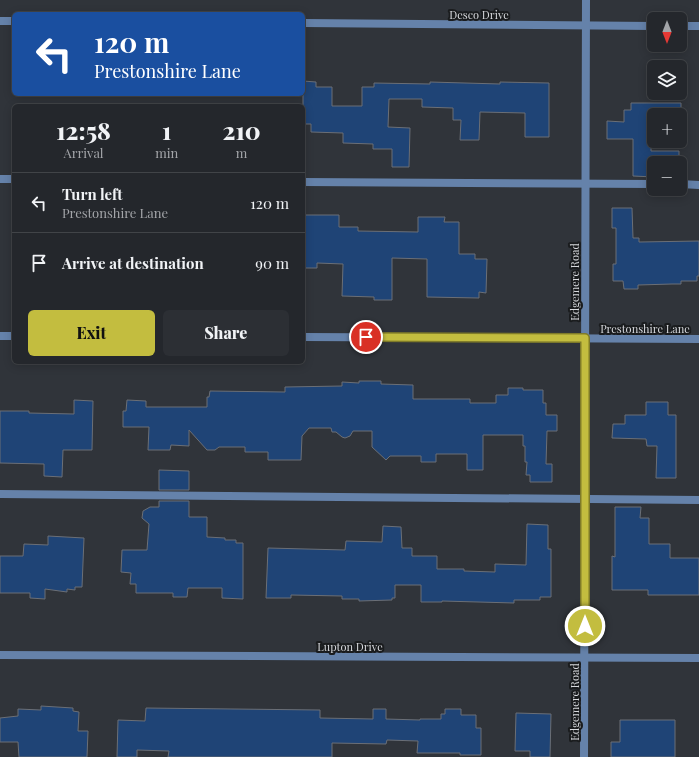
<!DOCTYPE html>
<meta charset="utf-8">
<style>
body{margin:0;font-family:"Playfair Display",serif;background:#2c2f34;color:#f1f3f6;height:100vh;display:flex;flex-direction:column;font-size:15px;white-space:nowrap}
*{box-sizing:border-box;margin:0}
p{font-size:13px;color:#a3a5a9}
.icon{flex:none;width:22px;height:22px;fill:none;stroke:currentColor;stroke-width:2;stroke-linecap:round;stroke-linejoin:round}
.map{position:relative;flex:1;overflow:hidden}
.sheet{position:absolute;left:12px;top:104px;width:293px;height:260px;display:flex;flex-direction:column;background:#24272c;border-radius:6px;box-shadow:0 2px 10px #0003,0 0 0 1px #414448}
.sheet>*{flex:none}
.guide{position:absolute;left:12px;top:12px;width:293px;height:84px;border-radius:6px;box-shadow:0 2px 10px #0003,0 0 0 1px #414448;background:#1a4fa0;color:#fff;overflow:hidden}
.needle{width:26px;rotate:180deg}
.fabs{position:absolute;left:647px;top:12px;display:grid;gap:8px}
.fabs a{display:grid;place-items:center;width:40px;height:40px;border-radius:6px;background:#24272c;box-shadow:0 2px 10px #0003,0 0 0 1px #414448;font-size:20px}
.pin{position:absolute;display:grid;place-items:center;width:34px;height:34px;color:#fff;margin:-17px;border:2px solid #fff;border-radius:50%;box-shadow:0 1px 4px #0007}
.me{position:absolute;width:44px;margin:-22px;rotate:0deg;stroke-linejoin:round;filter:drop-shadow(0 0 3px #0008)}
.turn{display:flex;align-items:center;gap:14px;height:84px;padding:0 16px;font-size:18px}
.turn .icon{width:52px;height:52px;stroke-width:2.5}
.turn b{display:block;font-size:28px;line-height:34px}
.eta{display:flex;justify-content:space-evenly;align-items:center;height:68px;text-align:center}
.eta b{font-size:24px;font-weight:800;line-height:28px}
.action{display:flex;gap:8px;margin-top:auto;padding:8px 16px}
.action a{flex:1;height:46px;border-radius:6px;background:#c3bd3f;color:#111;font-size:16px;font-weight:800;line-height:46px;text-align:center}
.action a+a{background:#2c2f34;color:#f1f3f6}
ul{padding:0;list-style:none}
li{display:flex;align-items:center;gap:12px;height:60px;padding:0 16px;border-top:1px solid #414448}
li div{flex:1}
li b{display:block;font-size:15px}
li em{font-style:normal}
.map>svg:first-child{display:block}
</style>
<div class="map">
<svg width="699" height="757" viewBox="0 0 699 757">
<rect width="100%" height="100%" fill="#30343a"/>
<path fill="#1f4476" stroke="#6b6f76" d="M 303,81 L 316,82 L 316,87 L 332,87 L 332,106 L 362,106 L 362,87 L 374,87 L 374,83 L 430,84 L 430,82 L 500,84 L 500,82 L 549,83 L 549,137 L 525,137 L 525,113 L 480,112 L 479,140 L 460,140 L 461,120 L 453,120 L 453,108 L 422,107 L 422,99 L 389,99 L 388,127 L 410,128 L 409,167 L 392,167 L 392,149 L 373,149 L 373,144 L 343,143 L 343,133 L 311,132 L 311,124 L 303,124 Z
M 631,103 L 681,103 L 681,115 L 654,115 L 654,121 L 652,121 L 651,151 L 679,151 L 679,163 L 654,163 L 654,177 L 633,176 L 633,139 L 607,139 L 607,121 L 624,122 L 624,110 L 631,110 Z
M 612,208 L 632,208 L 633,238 L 639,238 L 639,242 L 699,241 L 699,276 L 697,276 L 697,281 L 681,281 L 681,284 L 672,284 L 638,285 L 638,289 L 624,289 L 623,281 L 613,281 L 613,264 L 616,264 L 616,228 L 612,228 Z
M 303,215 L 339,215 L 339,227 L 358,227 L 358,231 L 418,232 L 418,217 L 445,217 L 444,222 L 459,222 L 459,254 L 475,254 L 475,259 L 487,259 L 486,293 L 479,292 L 479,298 L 427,297 L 427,259 L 392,258 L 392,300 L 374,300 L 374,297 L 342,296 L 343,264 L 317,263 L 317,268 L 303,268 Z
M 359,381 L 381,381 L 381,384 L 413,385 L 413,399 L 470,399 L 470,403 L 496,403 L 496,395 L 508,395 L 508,388 L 523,388 L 523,390 L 543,390 L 543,403 L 546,403 L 546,415 L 557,415 L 557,431 L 547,431 L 546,464 L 552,464 L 552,482 L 530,482 L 530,475 L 526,475 L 527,462 L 525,462 L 525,446 L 523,446 L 523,435 L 483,435 L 483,470 L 467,470 L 467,454 L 436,454 L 436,462 L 421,462 L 421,456 L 390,456 L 386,460 L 372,447 L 372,431 L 353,431 L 350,436 L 345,438 L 342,437 L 336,432 L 332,432 L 331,428 L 309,428 L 302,436 L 301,460 L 268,460 L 268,452 L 245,452 L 245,447 L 219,447 L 215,450 L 207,450 L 189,430 L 189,446 L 171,445 L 170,450 L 148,450 L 149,427 L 123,427 L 123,411 L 126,411 L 127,400 L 146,401 L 146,407 L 207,407 L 207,397 L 209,397 L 210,391 L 285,392 L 285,387 L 342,386 L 342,382 L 359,383 Z
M 74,400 L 93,401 L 92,450 L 63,450 L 62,477 L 44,476 L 44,464 L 0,463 L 0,411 L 29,411 L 29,413 L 74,414 Z
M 646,402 L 668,402 L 668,415 L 676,415 L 676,478 L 656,478 L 657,446 L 647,446 L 646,439 L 612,438 L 613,424 L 625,424 L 625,415 L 646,415 Z
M 159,470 L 189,471 L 189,490 L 159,490 Z
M 159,501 L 189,501 L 189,517 L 207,517 L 207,537 L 225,538 L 225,540 L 236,540 L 236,543 L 243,543 L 243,599 L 222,598 L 222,588 L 188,588 L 187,597 L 173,597 L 173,593 L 136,593 L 136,584 L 130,584 L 131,573 L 121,572 L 122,550 L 147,550 L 149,524 L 142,518 L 143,511 L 150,507 L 159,507 Z
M 615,507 L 641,507 L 640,518 L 649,518 L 649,544 L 670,544 L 670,558 L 699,558 L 699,595 L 648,595 L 648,590 L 612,590 L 612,556 L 615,557 Z
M 527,524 L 548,525 L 548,549 L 551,549 L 551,597 L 540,597 L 540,600 L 514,600 L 514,603 L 442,601 L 442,602 L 421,602 L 421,585 L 395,585 L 395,598 L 392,598 L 392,600 L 359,601 L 359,599 L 342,599 L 342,596 L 291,595 L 291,598 L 266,598 L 268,548 L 345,550 L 346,541 L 382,542 L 383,526 L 401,527 L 402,548 L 412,548 L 412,556 L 437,556 L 437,569 L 464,569 L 464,571 L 495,572 L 495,564 L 526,565 Z
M 48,536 L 84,538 L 82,587 L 75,587 L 75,590 L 67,589 L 67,592 L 45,589 L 45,599 L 30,598 L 30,593 L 0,593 L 0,556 L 23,556 L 24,544 L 48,545 Z
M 41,706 L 73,708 L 73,711 L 79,712 L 78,731 L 88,731 L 87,757 L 19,757 L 18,742 L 0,742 L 0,718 L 18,716 L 18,709 L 41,710 Z
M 146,708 L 320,710 L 320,718 L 373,719 L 373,709 L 386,709 L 386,719 L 420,720 L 420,719 L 441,719 L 441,714 L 445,714 L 445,709 L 461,709 L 461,715 L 476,715 L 476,728 L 481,728 L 481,755 L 460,755 L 460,753 L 417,753 L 418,741 L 387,740 L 386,744 L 332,743 L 332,757 L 168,757 L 169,751 L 137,750 L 137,757 L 117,757 L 118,720 L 145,721 Z
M 516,713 L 551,714 L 550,757 L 530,757 L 530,751 L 515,751 Z
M 620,720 L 675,720 L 675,757 L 611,757 L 611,742 L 620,742 Z"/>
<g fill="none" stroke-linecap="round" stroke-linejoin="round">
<path stroke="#6582aa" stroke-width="8" d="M 0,179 L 14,179
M 303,182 L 654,184
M 680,184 L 699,185
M 0,494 L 699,500"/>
<path stroke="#6582aa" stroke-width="8" d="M 0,21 L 14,21
M 303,23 L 654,26
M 680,26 L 699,26
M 0,336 L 14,336
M 303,337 L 699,339
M 0,655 L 699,658"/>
<path stroke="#6582aa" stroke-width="8" d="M 584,757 L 586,0"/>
</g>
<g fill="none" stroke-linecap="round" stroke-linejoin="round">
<defs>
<path id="route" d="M 366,337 L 585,338 L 585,626"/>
</defs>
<use href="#route" stroke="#7f7b29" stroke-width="10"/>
<use href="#route" stroke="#c3bd3f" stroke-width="7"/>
</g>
<g text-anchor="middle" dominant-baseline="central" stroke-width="4" stroke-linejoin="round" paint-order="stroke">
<g font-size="11" fill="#d7d9dd" stroke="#1a1c1e">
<text x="479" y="14">Desco Drive</text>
<text transform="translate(574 282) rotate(-90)">Edgemere Road</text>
<text x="645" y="328">Prestonshire Lane</text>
<text x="350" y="646">Lupton Drive</text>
<text transform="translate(574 702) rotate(-90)">Edgemere Road</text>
</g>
</g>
</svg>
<div class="fabs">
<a><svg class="needle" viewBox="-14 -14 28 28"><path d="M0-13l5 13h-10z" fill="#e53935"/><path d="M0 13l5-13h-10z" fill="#a3a5a9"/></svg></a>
<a><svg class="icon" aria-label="layers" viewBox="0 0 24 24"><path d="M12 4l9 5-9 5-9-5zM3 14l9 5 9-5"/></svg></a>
<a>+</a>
<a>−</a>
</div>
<div class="pin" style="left:366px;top:337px;background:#d93025"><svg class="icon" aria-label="arrive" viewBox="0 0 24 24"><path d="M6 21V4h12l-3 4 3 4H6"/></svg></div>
<svg class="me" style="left:585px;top:626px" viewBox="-20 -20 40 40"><circle r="17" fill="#c3bd3f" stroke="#fff" stroke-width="3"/><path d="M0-11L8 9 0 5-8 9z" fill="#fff"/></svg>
<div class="guide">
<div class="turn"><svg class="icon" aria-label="left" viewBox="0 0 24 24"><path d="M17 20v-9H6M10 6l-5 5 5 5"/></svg><div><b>120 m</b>Prestonshire Lane</div></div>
</div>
<section class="sheet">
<div class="eta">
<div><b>12:58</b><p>Arrival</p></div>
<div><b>1</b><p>min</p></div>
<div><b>210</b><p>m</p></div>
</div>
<ul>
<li><svg class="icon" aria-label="left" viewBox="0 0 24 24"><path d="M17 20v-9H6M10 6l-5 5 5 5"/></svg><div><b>Turn left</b><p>Prestonshire Lane</p></div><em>120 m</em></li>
<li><svg class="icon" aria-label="arrive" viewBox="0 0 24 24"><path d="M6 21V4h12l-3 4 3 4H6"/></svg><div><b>Arrive at destination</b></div><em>90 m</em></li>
</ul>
<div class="action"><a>Exit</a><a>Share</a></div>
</section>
</div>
